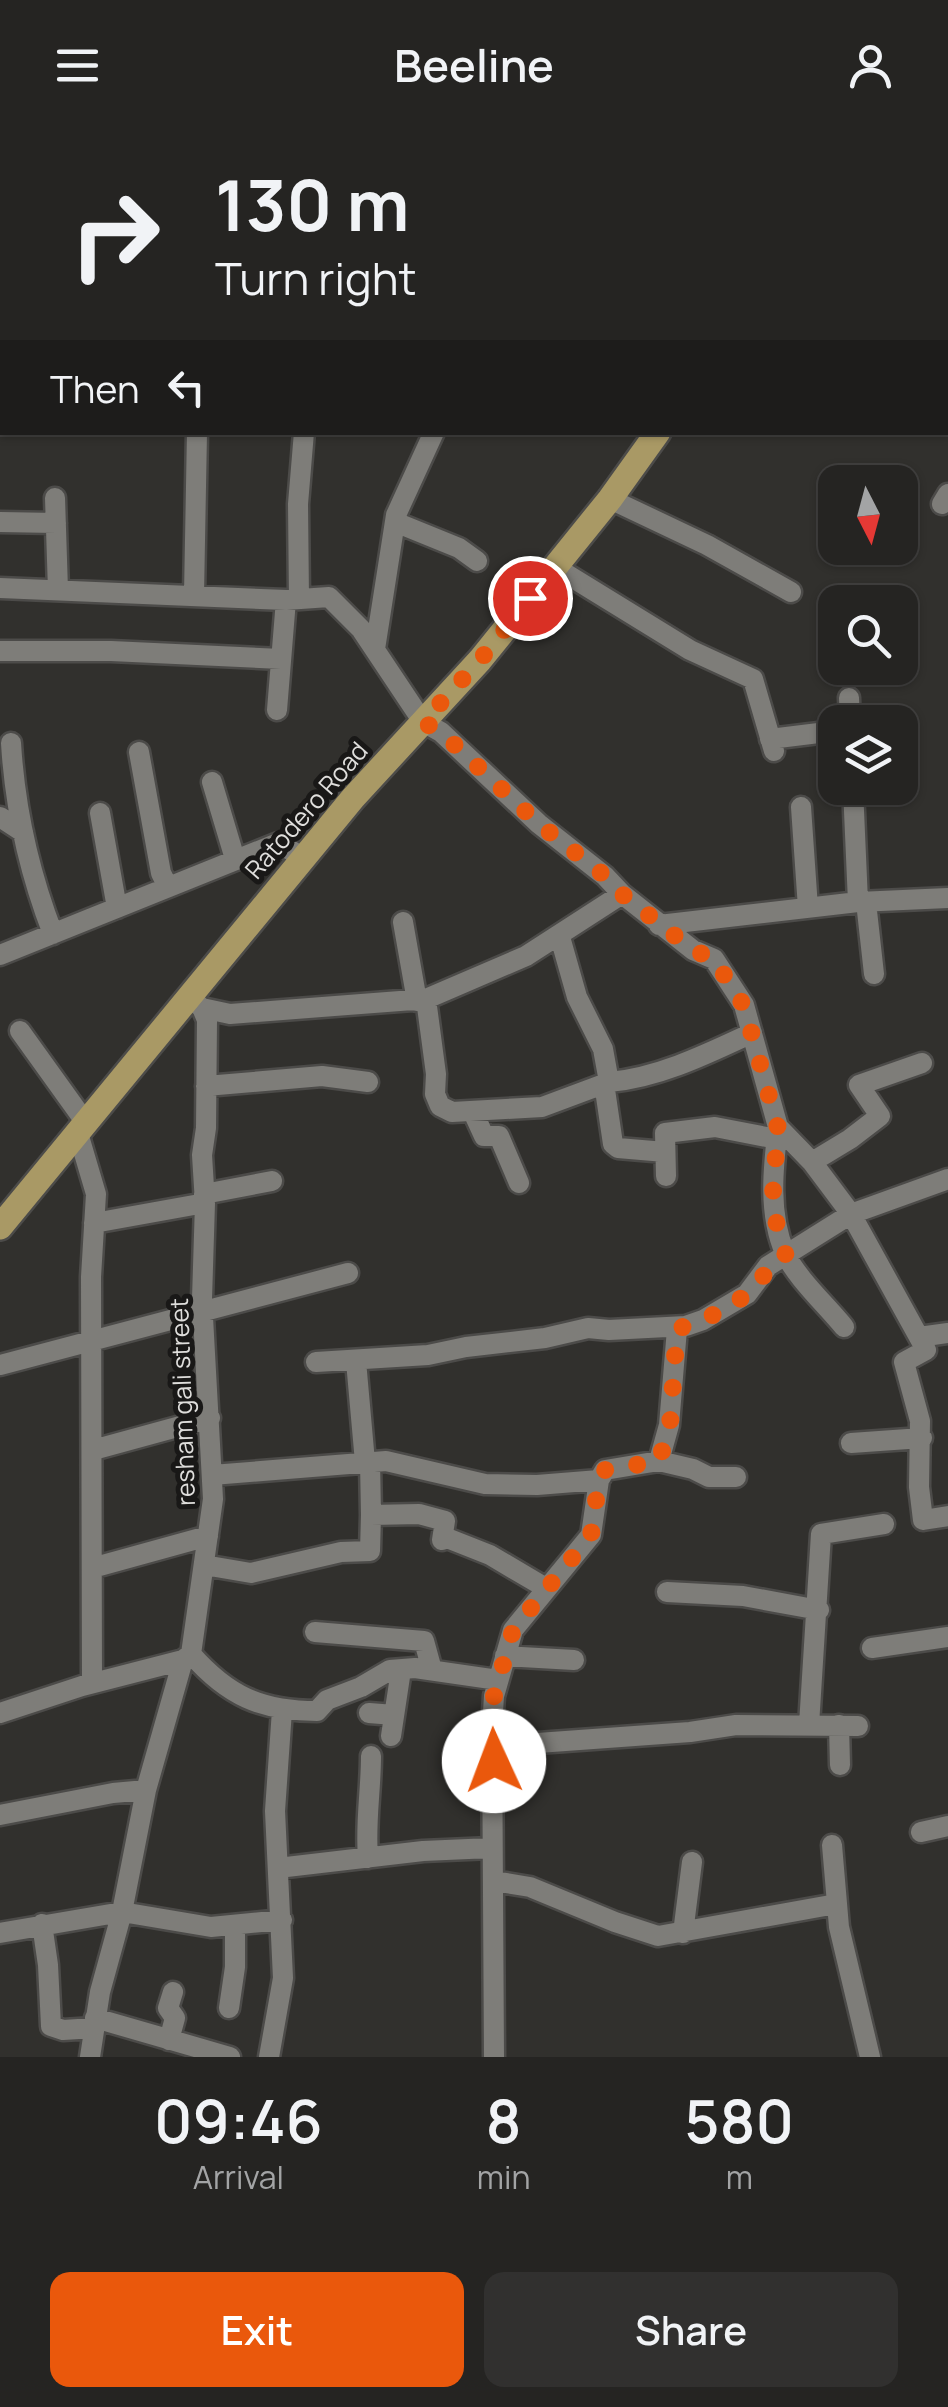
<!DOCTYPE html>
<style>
body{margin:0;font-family:Manrope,sans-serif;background:#31302f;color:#f1f3f6;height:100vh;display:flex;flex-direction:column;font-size:38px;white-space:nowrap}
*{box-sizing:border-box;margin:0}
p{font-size:32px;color:#a3a4a5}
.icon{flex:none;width:55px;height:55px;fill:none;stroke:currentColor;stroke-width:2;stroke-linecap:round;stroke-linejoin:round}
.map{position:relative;height:1927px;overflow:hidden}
.side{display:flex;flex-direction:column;background:#252422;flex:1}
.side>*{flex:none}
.banner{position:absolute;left:0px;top:0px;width:950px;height:305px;box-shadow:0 2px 8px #0004,0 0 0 2px #424140;background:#252422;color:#f1f3f6;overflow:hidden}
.needle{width:65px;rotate:174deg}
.buttons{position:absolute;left:818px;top:335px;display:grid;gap:20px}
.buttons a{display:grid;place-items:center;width:100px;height:100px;border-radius:20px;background:#252422;box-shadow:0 2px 8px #0004,0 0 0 2px #424140;font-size:50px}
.pin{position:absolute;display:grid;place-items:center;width:85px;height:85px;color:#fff;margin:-42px;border:5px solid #fff;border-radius:50%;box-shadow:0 2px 10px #0007}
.me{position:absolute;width:110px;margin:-55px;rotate:358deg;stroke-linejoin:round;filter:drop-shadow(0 0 8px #0008)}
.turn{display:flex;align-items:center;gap:35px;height:210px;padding:0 50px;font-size:45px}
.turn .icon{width:130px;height:130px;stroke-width:2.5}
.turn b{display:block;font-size:70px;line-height:85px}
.then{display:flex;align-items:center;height:95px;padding:0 50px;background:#0003;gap:20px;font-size:38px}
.eta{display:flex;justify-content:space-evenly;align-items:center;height:170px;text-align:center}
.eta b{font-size:60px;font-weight:600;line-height:70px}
.cta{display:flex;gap:20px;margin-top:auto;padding:20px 50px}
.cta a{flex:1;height:115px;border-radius:20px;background:#ea580c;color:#fff;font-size:40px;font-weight:600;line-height:115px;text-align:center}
.cta a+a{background:#31302f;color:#f1f3f6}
header{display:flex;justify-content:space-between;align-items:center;height:130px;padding:0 50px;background:#252422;font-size:45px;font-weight:600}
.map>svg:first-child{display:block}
</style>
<header><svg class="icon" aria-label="menu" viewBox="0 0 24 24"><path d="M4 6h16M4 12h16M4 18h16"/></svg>Beeline<svg class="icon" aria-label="person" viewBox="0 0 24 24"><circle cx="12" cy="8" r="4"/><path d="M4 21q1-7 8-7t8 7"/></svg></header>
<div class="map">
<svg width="948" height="1927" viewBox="0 0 948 1927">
<rect width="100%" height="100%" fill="#31302d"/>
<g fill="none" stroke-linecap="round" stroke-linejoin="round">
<defs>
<path id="minor" d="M 141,0 L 157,2
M 94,2 L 94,0
M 305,2 L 306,0
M 563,2 L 564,0
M 759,2 L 760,0
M 948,73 L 948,72
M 0,232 L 2,232
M 948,292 L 948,293
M 55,368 L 58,460
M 610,369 L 707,415 L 791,462
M 942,374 L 948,364
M 0,392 L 56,393
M 395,392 L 459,418 L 477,431
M 555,437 L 690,520 L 753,549 L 774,621
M 0,458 L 286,470 L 329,467 L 361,499 L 423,592 L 441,602 L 539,694 L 605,746 L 622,764 L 693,820 L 714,829 L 744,875 L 778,997 L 812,1032 L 851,1084 L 926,1220 L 904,1232 L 920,1291 L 919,1357 L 923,1390 L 948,1386
M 194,465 L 197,302
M 299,469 L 298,374 L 304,302
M 375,519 L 396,385 L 434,302
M 0,521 L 111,521 L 281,529
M 849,568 L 850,592
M 277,580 L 286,470
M 770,609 L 835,601
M 11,613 C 15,679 29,742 53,804
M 139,622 L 161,743 L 168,757
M 212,652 L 235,729
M 853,658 L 858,772
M 801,677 L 808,778
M 100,683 L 117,778
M 0,687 L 23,702
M 866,772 L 874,844
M 403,792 L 417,871
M 659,795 L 858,772 L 948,768
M 560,807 L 577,867 L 603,919 L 609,952 C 658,948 707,924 752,903
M 0,825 L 278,713 L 304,728
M 426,869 L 436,944 L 435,964 L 440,976 L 452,982 L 542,977 L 609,952
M 195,872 L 202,878 L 230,884 L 426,869 L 526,826 L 622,764
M 20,901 L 86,993
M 604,953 L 613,1014 L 618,1018 L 665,1022
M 206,956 L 322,946 L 368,952
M 473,982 L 484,1006 L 499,1006 L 519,1053
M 778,997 C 773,1038 768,1084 785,1123 C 795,1146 827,1176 844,1197
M 78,1003 L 96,1064 L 91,1147 L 92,1553
M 812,1032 L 850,1009 L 880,986 L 859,955 L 922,933
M 666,1046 L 665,1003 L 715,997 L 777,1009
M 204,1064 L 272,1051
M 94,1093 L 205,1073
M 919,1207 L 948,1203
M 356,1231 L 365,1332
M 316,1232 L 428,1225 L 466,1217 L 545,1208 L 588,1198 L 609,1200 L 686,1196
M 0,1235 L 348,1143
M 851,1313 L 922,1308
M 93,1320 L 210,1288
M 370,1331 L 371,1385
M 659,1331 L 669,1295 L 677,1199 L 703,1190 L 747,1164 L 768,1136 L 851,1084 L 948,1049
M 212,1345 L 386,1331 L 485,1354 L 537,1355 L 599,1350
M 204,1435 L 251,1443 L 341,1422 L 370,1421 L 371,1385 L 419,1384 L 445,1391 L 442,1410 L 447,1408 L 490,1425 L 546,1458
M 92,1438 L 208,1406
M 667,1462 L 743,1466 L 819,1480
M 315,1502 L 424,1511 L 432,1540
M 872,1518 L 948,1507
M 191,1524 C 228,1566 261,1581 317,1581 L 327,1570 L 361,1557 L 390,1540 L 415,1538 L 498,1550
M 505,1526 L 574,1530
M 0,1583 L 82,1556 L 183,1530 L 191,1524 L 213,1369 L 202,1169 L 205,1073 L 202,1025 L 206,998 L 207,890 L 202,878
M 369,1583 L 394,1585
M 809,1595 L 821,1404 L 884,1394
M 839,1595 L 840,1635
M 391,1606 L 401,1540
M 493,1622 L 524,1614 L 690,1602 L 736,1595 L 858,1596
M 0,1685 L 113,1663 L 146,1660
M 921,1702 L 948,1696
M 832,1715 L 839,1797 L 870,1927
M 368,1728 C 365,1693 371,1661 371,1626
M 278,1738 L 423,1721 L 491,1718
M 494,1751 L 530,1757 L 615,1792 L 658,1806 L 836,1774
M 42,1794 L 48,1835 L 51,1896 L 63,1900 L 94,1898
M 0,1803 L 122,1782 L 211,1797 L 282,1790
M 683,1803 L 692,1732
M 229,1878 L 235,1837 L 235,1797
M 95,1888 L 230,1927
M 169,1910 L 175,1888 L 168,1878 L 173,1862
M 90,1927 L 100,1862 L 122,1782 L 146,1660 L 183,1530
M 269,1927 L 283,1848 L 275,1681 L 282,1580
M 494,1927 L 492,1598 L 494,1566 L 513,1500 L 591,1405 L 599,1350 L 605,1340 L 659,1331 L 693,1339 L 709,1347 L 736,1347"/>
<path id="major" d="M 910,2 L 912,0
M 0,1097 L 353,668 L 480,530 L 610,369 L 658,302"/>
</defs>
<use href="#minor" stroke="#4c4b49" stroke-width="25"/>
<use href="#major" stroke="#4c4b49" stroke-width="30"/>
<use href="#minor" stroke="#7e7d79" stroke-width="20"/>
<use href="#major" stroke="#a99965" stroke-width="25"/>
</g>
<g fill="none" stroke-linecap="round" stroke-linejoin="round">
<path stroke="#ea580c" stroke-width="18" stroke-dasharray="0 32.4" d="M 494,1631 L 494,1566 L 513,1500 L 591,1405 L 599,1350 L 605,1340 L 659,1331 L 670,1295 L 677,1199 C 700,1191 724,1182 744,1166 C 761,1153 765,1138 786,1126 L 777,1097 L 773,1062 L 778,998 L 744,876 L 714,829 L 693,820 L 622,764 L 605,746 L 539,694 L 441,602 L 423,592 L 480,530 L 530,468"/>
</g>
<g text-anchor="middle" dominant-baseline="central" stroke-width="10" stroke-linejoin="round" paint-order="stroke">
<g font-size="25" fill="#dfdedc" stroke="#191817">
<text transform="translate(306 680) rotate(-49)">Ratodero Road</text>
<text transform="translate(182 1272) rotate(-92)">resham gali street</text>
</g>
</g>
</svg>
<div class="buttons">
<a><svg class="needle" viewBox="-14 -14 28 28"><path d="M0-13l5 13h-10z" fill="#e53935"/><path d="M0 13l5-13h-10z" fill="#a3a4a5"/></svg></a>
<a><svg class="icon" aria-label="search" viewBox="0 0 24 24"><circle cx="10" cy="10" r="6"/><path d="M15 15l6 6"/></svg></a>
<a><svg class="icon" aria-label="layers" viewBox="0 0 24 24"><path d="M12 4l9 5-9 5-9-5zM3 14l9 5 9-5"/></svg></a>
</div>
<div class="pin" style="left:530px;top:468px;background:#d93025"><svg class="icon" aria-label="arrive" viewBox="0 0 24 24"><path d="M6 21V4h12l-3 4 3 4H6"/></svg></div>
<svg class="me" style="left:494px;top:1631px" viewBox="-20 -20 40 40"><circle r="19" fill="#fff"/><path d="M0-13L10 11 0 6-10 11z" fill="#ea580c"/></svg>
<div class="banner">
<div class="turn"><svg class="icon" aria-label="right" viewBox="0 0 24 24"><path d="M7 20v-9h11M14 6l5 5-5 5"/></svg><div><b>130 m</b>Turn right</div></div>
<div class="then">Then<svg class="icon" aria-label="left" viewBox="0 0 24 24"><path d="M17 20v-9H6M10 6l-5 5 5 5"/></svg></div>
</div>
</div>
<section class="side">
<div class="eta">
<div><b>09:46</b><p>Arrival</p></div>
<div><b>8</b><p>min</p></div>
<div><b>580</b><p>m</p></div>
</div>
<div class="cta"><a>Exit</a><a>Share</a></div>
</section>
